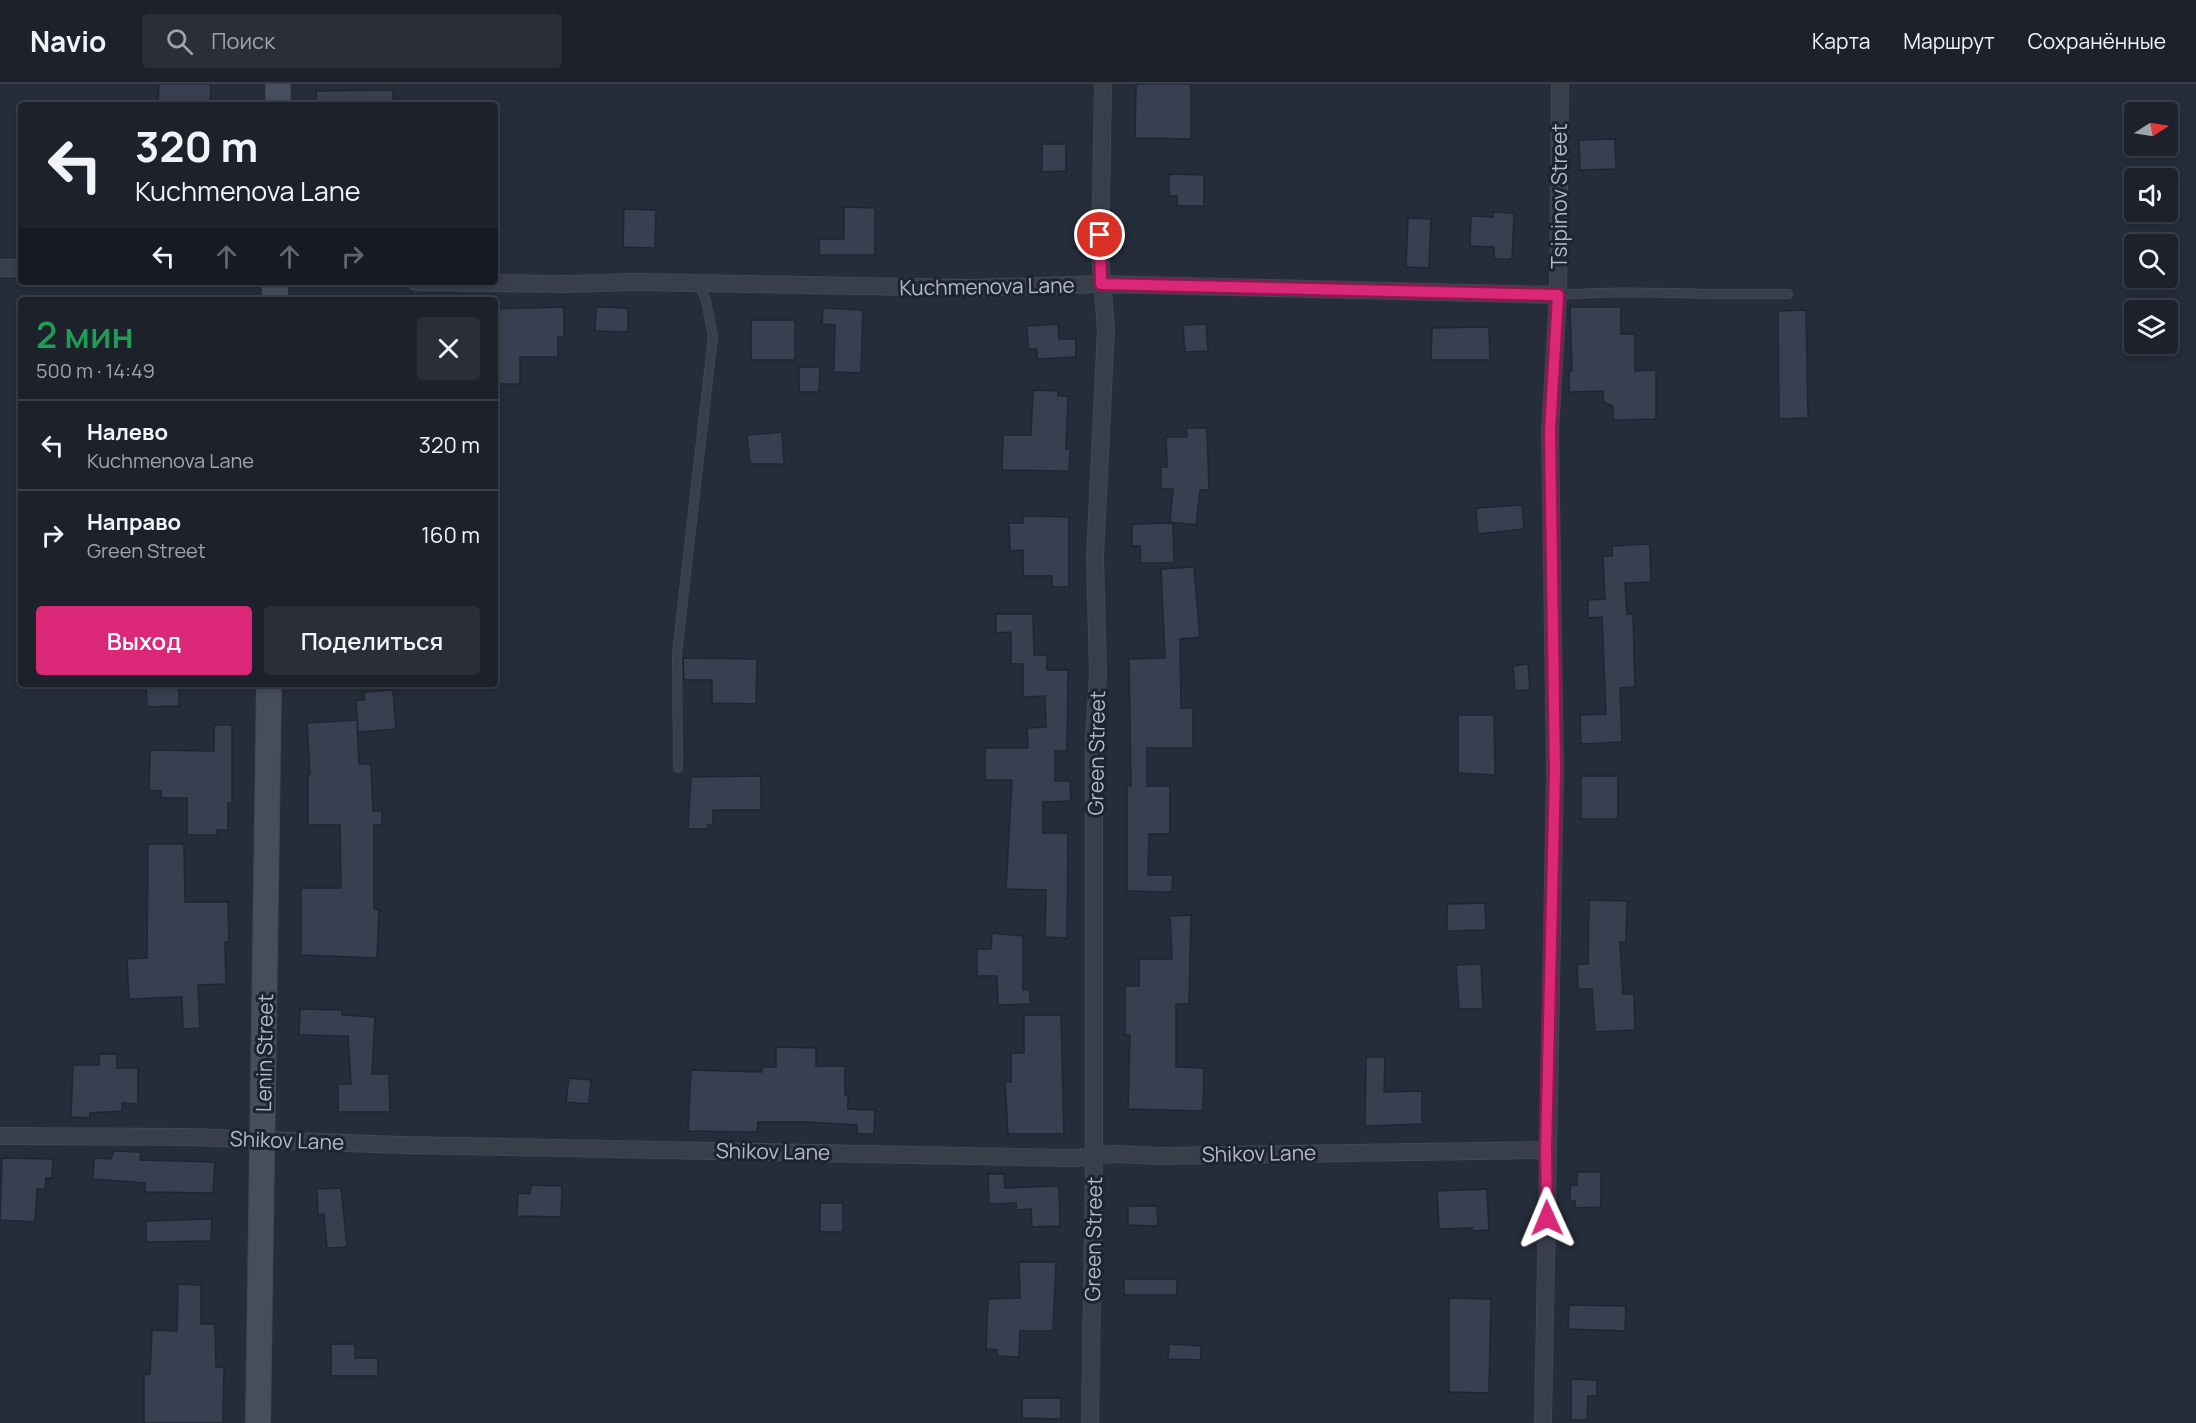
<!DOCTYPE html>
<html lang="ru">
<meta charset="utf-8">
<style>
body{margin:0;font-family:Manrope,sans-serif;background:#292e38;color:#f1f3f6;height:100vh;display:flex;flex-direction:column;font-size:22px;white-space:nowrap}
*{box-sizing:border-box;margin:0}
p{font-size:20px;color:#a0a3a9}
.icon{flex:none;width:33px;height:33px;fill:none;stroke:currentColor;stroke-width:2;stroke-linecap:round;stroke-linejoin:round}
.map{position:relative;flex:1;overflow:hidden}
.sheet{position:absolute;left:18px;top:213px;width:480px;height:390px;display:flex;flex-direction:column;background:#1c212c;border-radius:6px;box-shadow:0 3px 9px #0003,0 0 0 2px #3a3e48}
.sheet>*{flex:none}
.hud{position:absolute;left:18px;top:18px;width:480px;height:183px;border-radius:6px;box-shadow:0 3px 9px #0003,0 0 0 2px #3a3e48;background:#1c212c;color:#f1f3f6;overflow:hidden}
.needle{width:39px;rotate:78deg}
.fabs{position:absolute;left:2124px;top:18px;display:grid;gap:12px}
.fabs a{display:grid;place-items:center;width:54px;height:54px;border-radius:6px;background:#1c212c;box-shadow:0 3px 9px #0003,0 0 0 2px #3a3e48;font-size:30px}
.pin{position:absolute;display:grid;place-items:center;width:51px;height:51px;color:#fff;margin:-26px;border:3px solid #fff;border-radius:50%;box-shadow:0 2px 6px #0007}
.me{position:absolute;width:66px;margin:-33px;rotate:359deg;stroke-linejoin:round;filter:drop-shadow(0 0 4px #0008)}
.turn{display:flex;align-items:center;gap:21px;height:126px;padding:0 18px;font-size:27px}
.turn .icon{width:78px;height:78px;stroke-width:2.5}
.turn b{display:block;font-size:42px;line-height:51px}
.lanes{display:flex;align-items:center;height:57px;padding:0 18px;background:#0003;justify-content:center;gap:30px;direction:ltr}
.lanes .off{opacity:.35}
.round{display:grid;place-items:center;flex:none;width:63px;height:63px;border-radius:6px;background:#292e38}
.summary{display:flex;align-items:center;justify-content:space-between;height:102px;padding:0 18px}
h1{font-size:36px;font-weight:600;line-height:45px;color:#1e9e55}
.primary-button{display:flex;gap:12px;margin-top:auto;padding:12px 18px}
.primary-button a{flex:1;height:69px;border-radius:6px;background:#db2777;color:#fff;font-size:24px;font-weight:600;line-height:69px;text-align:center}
.primary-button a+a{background:#292e38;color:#f1f3f6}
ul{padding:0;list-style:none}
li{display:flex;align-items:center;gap:18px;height:90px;padding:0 18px;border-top:2px solid #3a3e48}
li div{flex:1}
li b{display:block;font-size:22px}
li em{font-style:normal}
header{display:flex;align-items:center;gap:36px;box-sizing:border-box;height:84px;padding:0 30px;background:#1c212c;border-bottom:2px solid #3a3e48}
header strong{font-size:28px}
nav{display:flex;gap:33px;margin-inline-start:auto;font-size:21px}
.search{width:420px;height:54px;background:#292e38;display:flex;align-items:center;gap:15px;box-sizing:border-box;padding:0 21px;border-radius:6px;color:#a0a3a9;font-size:22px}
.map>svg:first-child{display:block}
</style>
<header>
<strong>Navio</strong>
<div class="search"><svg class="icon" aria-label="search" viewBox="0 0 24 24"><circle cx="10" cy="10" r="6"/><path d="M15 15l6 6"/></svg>Поиск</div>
<nav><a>Карта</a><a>Маршрут</a><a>Сохранённые</a></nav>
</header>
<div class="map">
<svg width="2196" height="1339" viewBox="0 0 2196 1339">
<rect width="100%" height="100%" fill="#252c3a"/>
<path fill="#373f50" stroke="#202532" stroke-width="1.5" d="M 159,0 L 211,0 L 210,20 L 158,21 Z
M 1136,0 L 1191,0 L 1191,55 L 1135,54 Z
M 393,6 L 393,21 L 316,21 L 316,7 Z
M 1615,55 L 1616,85 L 1580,86 L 1579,56 Z
M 1042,60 L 1066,60 L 1066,87 L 1042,88 Z
M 1169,90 L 1204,91 L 1204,122 L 1177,122 L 1177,112 L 1169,112 Z
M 844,123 L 875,124 L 875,171 L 819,171 L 819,155 L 844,155 Z
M 624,125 L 656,126 L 655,164 L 623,163 Z
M 1493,128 L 1514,129 L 1512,175 L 1494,175 L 1494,163 L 1470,162 L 1471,132 L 1493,133 Z
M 1408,134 L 1431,135 L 1429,184 L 1406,183 Z
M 564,223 L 564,253 L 558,253 L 558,273 L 520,273 L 520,300 L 498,300 L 498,293 L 495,293 L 495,225 Z
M 596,223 L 628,224 L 628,248 L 595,247 Z
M 1570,223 L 1621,223 L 1621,250 L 1635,250 L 1635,287 L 1656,286 L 1656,335 L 1613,336 L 1613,322 L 1603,318 L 1603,307 L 1569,308 L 1569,287 L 1572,287 Z
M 823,224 L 863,226 L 861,289 L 834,288 L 835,241 L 822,240 Z
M 1806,226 L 1808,334 L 1779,335 L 1778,227 Z
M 751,236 L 795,236 L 795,276 L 751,276 Z
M 1058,240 L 1059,255 L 1076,255 L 1076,273 L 1037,275 L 1037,265 L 1028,265 L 1027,242 Z
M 1206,240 L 1208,267 L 1185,268 L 1183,241 Z
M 1489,243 L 1490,276 L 1431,276 L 1432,244 Z
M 799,283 L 820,283 L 819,308 L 799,308 Z
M 1033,306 L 1058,307 L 1058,312 L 1068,312 L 1066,365 L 1070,365 L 1069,387 L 1002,386 L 1003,351 L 1031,351 Z
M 1186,344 L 1207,344 L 1209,406 L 1200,406 L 1196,441 L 1170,438 L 1173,405 L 1161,405 L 1161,383 L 1167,383 L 1166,353 L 1187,353 Z
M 782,348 L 784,380 L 750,380 L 747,351 Z
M 1522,421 L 1524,445 L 1478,450 L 1476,424 Z
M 1023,432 L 1069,433 L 1069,503 L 1052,503 L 1052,492 L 1023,492 L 1023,466 L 1010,467 L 1009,439 L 1023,439 Z
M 1173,439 L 1174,479 L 1141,479 L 1140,462 L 1132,462 L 1132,440 Z
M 1650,460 L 1651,498 L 1625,499 L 1627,530 L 1633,530 L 1635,603 L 1620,604 L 1622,658 L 1581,660 L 1580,631 L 1606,630 L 1602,533 L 1588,534 L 1588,516 L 1605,515 L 1603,472 L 1612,472 L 1612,462 Z
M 1194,483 L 1200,553 L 1180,555 L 1181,624 L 1193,624 L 1193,664 L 1147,664 L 1147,702 L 1170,702 L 1170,750 L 1149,750 L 1148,791 L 1173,791 L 1172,808 L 1127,807 L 1127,702 L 1131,702 L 1129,575 L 1165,574 L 1161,485 Z
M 996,530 L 1033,530 L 1034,571 L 1047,571 L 1047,586 L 1068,586 L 1067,667 L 1055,667 L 1055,697 L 1070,697 L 1071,717 L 1043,718 L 1043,749 L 1068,749 L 1067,854 L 1045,853 L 1046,806 L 1006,805 L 1012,696 L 985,696 L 985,664 L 1028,664 L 1027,644 L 1046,643 L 1045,612 L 1023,613 L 1023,580 L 1011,580 L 1011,548 L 996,549 Z
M 683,574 L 757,575 L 756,620 L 712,619 L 712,596 L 684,596 Z
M 1528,580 L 1530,606 L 1515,607 L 1513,582 Z
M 146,600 L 179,600 L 179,622 L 147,623 Z
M 393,606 L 396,645 L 358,648 L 356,616 L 365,616 L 364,608 Z
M 1458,631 L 1494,631 L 1495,691 L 1458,689 Z
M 357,636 L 359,680 L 371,680 L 373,727 L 382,727 L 382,741 L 374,741 L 374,825 L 379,826 L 377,874 L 301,871 L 301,804 L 341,804 L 340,741 L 308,741 L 308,690 L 310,690 L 307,639 Z
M 214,641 L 232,641 L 232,719 L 228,719 L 228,746 L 217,746 L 217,751 L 187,751 L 187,714 L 161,714 L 161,707 L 149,706 L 150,666 L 214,667 Z
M 761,692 L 761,726 L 713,726 L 713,741 L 708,741 L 708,745 L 688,745 L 691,693 Z
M 1581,692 L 1618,692 L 1618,735 L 1581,735 Z
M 148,760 L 184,760 L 185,818 L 228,818 L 229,858 L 225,858 L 226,900 L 198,901 L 200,944 L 183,945 L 182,913 L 129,915 L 127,875 L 147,874 Z
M 1589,816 L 1627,817 L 1626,858 L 1620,858 L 1623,910 L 1634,910 L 1635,946 L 1595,948 L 1592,905 L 1578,905 L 1577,880 L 1588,880 Z
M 1485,819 L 1486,846 L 1447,847 L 1447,820 Z
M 1191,831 L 1189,920 L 1176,920 L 1176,983 L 1204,984 L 1203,1027 L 1128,1025 L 1130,951 L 1125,951 L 1125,902 L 1139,902 L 1139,875 L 1172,875 L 1170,832 Z
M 992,849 L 1023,852 L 1023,906 L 1030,905 L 1030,920 L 998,921 L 997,892 L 977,892 L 977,865 L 991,865 Z
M 1481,880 L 1483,925 L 1459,925 L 1456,881 Z
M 300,925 L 342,926 L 342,931 L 375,933 L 372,990 L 389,990 L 390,1028 L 338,1028 L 338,1000 L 351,1000 L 348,952 L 299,951 Z
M 1024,931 L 1061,931 L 1064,1050 L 1008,1050 L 1005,998 L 1011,998 L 1011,969 L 1024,969 Z
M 776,963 L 816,964 L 816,982 L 845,982 L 845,1011 L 848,1011 L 848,1025 L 875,1026 L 874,1050 L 857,1050 L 857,1041 L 808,1038 L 758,1038 L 757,1048 L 688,1047 L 691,986 L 762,988 L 762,983 L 776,983 Z
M 99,970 L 117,970 L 117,984 L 138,984 L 138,1020 L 122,1019 L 122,1027 L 90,1029 L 90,1034 L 71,1033 L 73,981 L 99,981 Z
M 1366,973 L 1385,973 L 1384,1008 L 1422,1007 L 1422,1040 L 1365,1042 Z
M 569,994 L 591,996 L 589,1020 L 566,1018 Z
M 114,1067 L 141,1068 L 140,1076 L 215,1078 L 213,1109 L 145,1108 L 145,1099 L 93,1095 L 94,1074 L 111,1075 Z
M 2,1074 L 53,1075 L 52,1094 L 46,1094 L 45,1105 L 37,1105 L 35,1138 L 0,1136 Z
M 1577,1088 L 1601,1088 L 1601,1123 L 1576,1124 L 1575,1117 L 1570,1117 L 1570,1101 L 1577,1101 Z
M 988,1090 L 1004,1090 L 1005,1104 L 1059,1102 L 1060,1142 L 1032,1143 L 1031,1125 L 1016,1126 L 1016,1119 L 989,1120 Z
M 531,1101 L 562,1102 L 561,1133 L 517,1132 L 518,1109 L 530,1110 Z
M 341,1104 L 347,1163 L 327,1164 L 324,1130 L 318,1131 L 317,1105 Z
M 1487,1105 L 1489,1146 L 1472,1147 L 1472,1144 L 1439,1145 L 1437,1107 Z
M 820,1119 L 843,1119 L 843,1148 L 820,1148 Z
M 1128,1122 L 1157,1122 L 1158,1142 L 1128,1141 Z
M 212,1135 L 211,1157 L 146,1158 L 146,1137 Z
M 1019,1178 L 1056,1178 L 1053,1247 L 1020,1247 L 1019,1273 L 997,1272 L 997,1266 L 986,1265 L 988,1215 L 1020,1214 Z
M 1124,1195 L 1177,1195 L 1177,1211 L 1124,1211 Z
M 178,1200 L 201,1201 L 201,1240 L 215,1240 L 216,1283 L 224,1283 L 223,1339 L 144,1339 L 144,1290 L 150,1290 L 152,1246 L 177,1247 Z
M 1449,1214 L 1491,1215 L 1489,1309 L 1449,1308 Z
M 1569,1221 L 1626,1222 L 1625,1247 L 1568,1245 Z
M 331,1260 L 355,1260 L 355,1274 L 378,1274 L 378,1292 L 331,1292 Z
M 1169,1260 L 1201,1262 L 1201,1276 L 1168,1275 Z
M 1571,1295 L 1597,1296 L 1597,1312 L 1588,1312 L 1587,1336 L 1571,1336 Z
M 1022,1314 L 1061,1314 L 1061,1335 L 1022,1334 Z"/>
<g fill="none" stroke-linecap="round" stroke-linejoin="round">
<defs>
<path id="lane" d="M 1558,211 C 1635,205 1711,212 1788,210
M 678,684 L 677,569 L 713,252 L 706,217 L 698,199"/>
<path id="street" d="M 0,184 L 21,184
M 416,198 L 564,200 L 636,198 L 972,204 L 1101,200 L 1558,211
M 0,1052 L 190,1053 L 402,1061 L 1074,1074 L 1113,1070 L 1161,1072 L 1546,1066
M 1090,1339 L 1094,1072 L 1094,654 L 1098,590 L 1095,473 L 1106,245 L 1100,172 L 1103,0
M 1543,1339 L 1555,688 L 1550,347 L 1558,211 L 1560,0"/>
<path id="secondary" d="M 278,21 L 278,0
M 275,216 L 275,198
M 258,1339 L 269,600"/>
</defs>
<use href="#lane" stroke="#424754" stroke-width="10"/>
<use href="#street" stroke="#424754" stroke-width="18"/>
<use href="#secondary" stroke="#424754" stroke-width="26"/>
<use href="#lane" stroke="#393e4b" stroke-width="8"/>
<use href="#street" stroke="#393e4b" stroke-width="16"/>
<use href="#secondary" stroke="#474d5d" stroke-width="24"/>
</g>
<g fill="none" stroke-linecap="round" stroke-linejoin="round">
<defs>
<path id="route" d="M 1100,151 L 1101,200 L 1558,211 L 1550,347 L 1555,688 L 1546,1066 L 1547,1134"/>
</defs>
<use href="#route" stroke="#8e194d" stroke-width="15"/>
<use href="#route" stroke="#db2777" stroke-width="10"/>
</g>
<g text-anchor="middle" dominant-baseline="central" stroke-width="6" stroke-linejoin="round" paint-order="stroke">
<g font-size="21" fill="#b4b9c6" stroke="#1e2330">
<text transform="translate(1559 112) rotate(-90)">Tsipinov Street</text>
<text transform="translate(987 202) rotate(-1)">Kuchmenova Lane</text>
<text transform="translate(1096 669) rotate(-89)">Green Street</text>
<text transform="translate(264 969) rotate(-89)">Lenin Street</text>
<text transform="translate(287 1056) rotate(2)">Shikov Lane</text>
<text transform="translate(773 1067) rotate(1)">Shikov Lane</text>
<text transform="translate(1259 1069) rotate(-1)">Shikov Lane</text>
<text transform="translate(1093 1155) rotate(-89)">Green Street</text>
</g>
</g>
</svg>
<div class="fabs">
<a><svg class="needle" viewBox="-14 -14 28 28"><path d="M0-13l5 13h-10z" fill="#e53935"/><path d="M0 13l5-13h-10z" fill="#a0a3a9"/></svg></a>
<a><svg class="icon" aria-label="sound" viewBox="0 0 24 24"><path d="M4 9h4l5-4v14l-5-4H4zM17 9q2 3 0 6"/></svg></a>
<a><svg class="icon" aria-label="search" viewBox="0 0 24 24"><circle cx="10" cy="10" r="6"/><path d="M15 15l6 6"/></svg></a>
<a><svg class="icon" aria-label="layers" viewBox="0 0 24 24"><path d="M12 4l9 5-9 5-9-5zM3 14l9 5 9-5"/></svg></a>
</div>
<div class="pin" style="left:1100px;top:151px;background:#d93025"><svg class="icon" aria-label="arrive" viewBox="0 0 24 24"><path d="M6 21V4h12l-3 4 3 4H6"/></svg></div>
<svg class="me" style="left:1547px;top:1134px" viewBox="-20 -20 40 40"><path d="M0-17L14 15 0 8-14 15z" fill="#db2777" stroke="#fff" stroke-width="4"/></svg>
<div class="hud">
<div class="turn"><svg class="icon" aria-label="left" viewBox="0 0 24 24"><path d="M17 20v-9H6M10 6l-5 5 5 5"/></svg><div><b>320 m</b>Kuchmenova Lane</div></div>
<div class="lanes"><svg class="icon" aria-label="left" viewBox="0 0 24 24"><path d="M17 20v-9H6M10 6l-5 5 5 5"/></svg><svg class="icon off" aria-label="ahead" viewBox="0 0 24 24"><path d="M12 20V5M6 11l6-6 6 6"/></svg><svg class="icon off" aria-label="ahead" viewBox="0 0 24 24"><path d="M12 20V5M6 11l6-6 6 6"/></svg><svg class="icon off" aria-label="right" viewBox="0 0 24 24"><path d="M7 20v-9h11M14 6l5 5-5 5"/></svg></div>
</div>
<section class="sheet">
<div class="summary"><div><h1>2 мин</h1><p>500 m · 14:49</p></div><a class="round"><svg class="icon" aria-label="close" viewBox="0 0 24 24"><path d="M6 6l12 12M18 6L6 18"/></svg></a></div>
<ul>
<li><svg class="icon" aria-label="left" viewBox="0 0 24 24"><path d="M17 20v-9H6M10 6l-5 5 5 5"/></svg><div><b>Налево</b><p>Kuchmenova Lane</p></div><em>320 m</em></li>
<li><svg class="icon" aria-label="right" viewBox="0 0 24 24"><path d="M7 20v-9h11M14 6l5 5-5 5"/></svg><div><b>Направо</b><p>Green Street</p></div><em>160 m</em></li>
</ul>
<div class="primary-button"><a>Выход</a><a>Поделиться</a></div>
</section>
</div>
